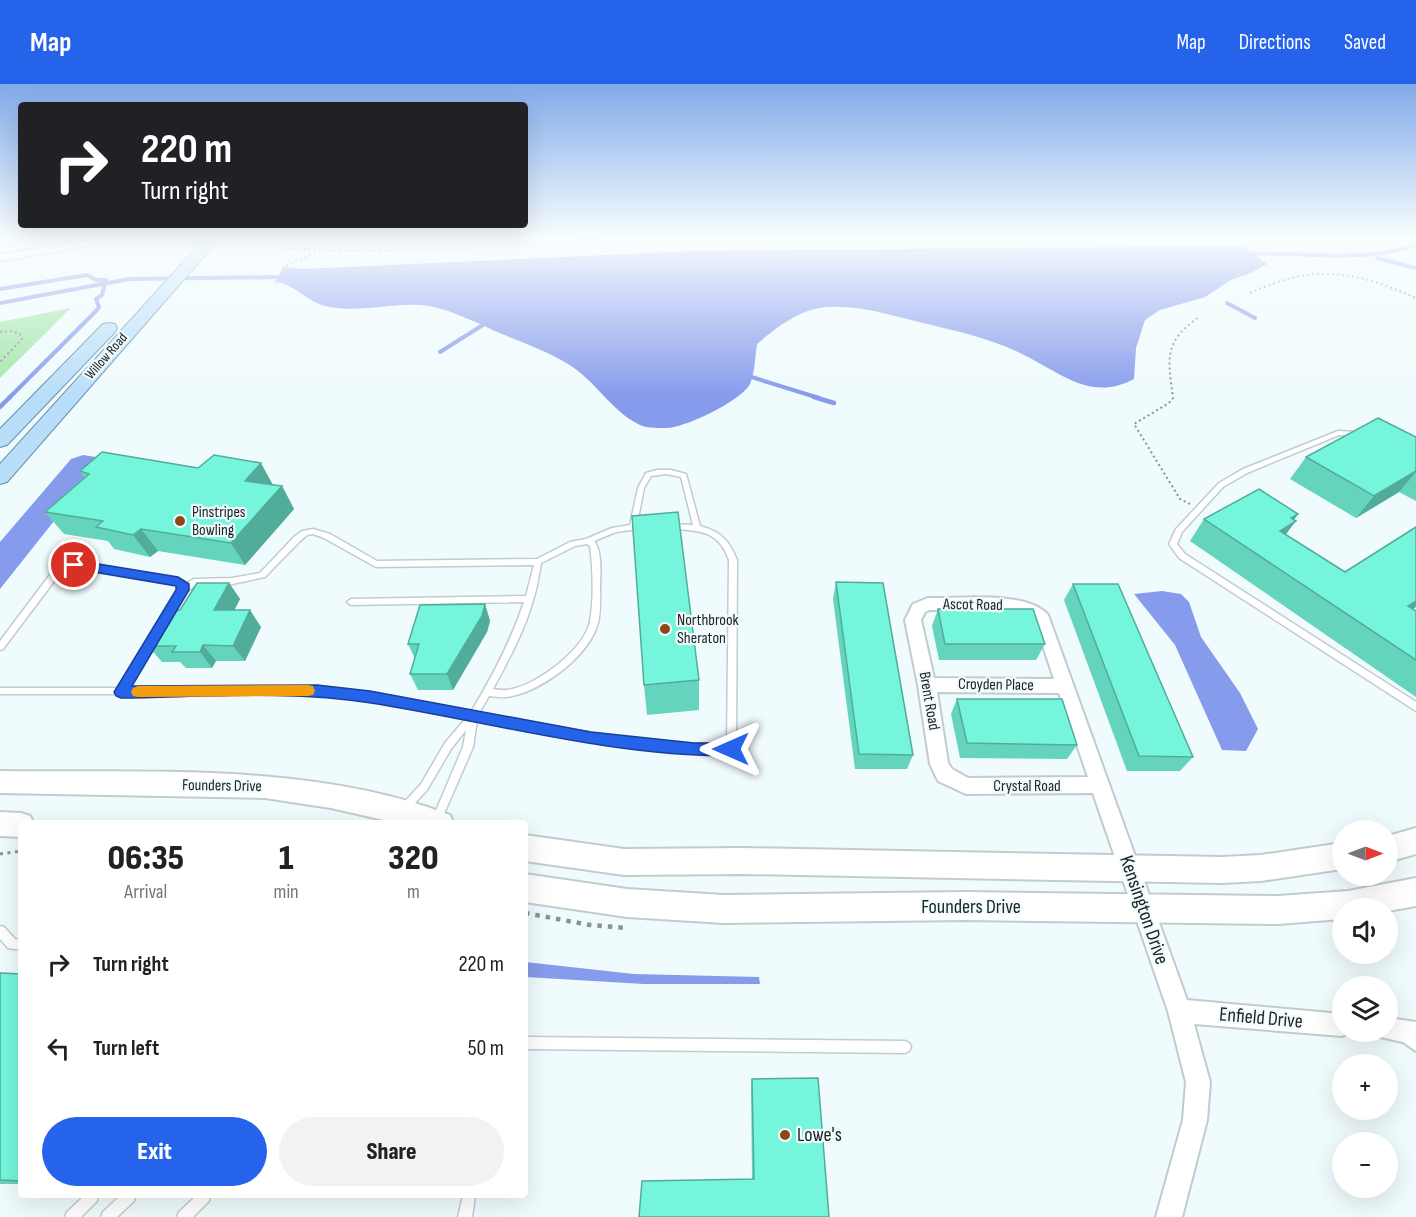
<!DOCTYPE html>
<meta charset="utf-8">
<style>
body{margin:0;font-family:"Sofia Sans Condensed",sans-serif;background:#f2f2f2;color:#222;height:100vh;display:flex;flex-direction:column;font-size:22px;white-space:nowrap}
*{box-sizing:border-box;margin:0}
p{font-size:20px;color:#767676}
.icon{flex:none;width:33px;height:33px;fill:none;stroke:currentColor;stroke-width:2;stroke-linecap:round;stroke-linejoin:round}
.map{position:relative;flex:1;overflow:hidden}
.details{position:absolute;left:18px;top:736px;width:510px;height:378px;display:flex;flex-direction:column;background:#fff;border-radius:6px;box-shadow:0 6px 24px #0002}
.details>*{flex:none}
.banner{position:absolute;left:18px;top:18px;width:510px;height:126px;border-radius:6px;box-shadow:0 6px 24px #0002;background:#202124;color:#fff;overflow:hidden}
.needle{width:39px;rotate:90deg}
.fabs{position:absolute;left:1332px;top:736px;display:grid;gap:12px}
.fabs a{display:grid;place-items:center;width:66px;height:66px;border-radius:50%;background:#fff;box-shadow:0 6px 24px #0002;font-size:30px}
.pin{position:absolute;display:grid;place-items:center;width:51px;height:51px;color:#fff;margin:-26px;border:3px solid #fff;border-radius:50%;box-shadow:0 2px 6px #0007}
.me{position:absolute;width:66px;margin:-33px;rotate:270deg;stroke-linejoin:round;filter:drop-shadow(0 0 4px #0008)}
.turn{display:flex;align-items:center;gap:21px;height:126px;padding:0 24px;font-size:27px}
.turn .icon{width:78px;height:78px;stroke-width:2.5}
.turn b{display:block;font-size:42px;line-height:51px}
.eta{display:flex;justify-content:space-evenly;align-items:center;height:102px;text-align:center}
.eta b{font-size:36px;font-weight:800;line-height:42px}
.primary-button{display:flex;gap:12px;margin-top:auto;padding:12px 24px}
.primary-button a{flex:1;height:69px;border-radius:36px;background:#2563eb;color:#fff;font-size:24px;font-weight:800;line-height:69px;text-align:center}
.primary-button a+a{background:#f2f2f2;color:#222}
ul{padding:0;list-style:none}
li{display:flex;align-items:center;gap:18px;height:84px;padding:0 24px}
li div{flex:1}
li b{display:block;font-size:22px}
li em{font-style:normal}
header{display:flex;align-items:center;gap:36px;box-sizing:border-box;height:84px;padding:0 30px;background:#2563eb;color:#fff}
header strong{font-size:28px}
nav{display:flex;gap:33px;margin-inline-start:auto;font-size:21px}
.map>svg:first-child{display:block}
</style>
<header>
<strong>Map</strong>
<nav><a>Map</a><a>Directions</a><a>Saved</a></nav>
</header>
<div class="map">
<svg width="1416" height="1133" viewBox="0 0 1416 1133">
<rect width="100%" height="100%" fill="#f0fbfd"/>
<path fill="#a2e6a9" d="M 71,224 L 0,294 L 0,238 Z"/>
<path fill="#879bec" d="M 1244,162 L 1267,180 L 1251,189 L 1231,196 L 1205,213 L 1160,226 L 1145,236 L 1136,264 L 1134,295 C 1091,318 1061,289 1024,271 C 991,254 955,247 919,238 C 891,231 859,221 829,223 C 801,224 777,243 757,260 C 755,273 755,288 750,300 C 741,317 682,346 663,344 C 656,344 646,344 640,341 C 612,328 595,296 568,280 C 547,267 524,259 502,250 C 479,240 454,227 430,222 C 400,217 361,229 330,223 C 309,220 298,202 277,198 L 274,201 L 283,183 L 302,185 L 691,167 Z
M 83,371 L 102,374 L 101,378 L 0,505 L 0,458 L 71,375 Z
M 1162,507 L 1181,510 L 1189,518 L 1201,553 L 1240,609 L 1258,645 L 1246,667 L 1222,666 L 1175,561 L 1134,510 Z
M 525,878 L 634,890 L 759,893 L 760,900 L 644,900 L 525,893 Z"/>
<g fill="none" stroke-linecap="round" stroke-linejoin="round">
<path stroke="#879bec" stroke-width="4" d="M 1246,170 C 1304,167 1360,180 1416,161
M 1377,174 L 1416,184
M 0,205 L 87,191 L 96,196 L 106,196
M 0,219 L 129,195 L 285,193
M 1227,219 L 1255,234
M 440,268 L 486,239
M 745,291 L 819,314
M 9,314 L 96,227 L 99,223 L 96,215 L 102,211 L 105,199"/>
<path stroke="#879bec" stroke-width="4.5" d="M 814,313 L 834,319
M 0,323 L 10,313"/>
<defs>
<path id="lane" d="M 1338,347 L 1359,348 L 1362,350 L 1359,352 L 1339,351 L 1247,389 L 1223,403 L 1182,448 L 1177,460 L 1185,470 L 1416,618 L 1416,627 L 1179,474 L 1169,460 L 1176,445 L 1219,399 L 1243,385 Z
M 657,386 L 671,386 L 686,390 L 700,442 C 721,448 729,456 737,476 L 736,665 L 734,668 L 731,669 C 645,668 561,652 477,636 L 473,663 L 440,739 L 435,740 L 432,736 L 463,663 L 466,646 L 451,665 L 427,706 L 404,731 L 400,740 L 390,740 L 398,725 L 421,700 L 445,659 L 466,634 L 370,617 L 317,610 L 0,610 L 0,604 L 119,604 L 150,552 L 153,551 L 157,554 L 128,604 L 317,604 L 370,609 L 471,628 C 492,593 511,557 524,518 L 351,521 L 347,518 L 351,515 L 526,512 L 534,481 L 376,483 L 324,454 L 313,450 L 307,451 L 300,457 L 265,493 L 232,500 L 196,501 L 186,508 L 167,537 L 164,538 L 160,535 L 179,506 L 179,501 L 176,499 L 74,484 L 61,488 L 3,565 L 0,566 L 0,557 L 55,484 L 74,478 L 178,494 L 187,499 L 194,495 L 232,494 L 260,489 L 294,453 L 302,447 L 313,445 L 330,450 L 377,477 L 537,475 L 570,458 L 586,455 L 612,444 L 630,441 L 638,404 L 646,389 ZM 666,390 L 681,393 L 693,441 L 671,440 L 667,442 L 668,444 C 697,448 717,443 729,476 L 727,661 C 643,660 561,644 479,629 L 489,612 C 497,613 505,614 512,612 C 544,605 589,572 598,539 C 601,528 600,509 600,497 C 601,487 601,464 594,457 L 616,448 L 646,444 L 647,442 L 646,440 L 637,440 L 644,404 L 651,392 ZM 587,460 L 590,462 C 593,486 594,514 590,537 C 585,565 538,600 512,605 C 505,607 499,606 493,605 C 508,577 525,546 533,516 C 537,505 539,491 541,479 L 575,462 Z
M 0,842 L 4,843 L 15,855 L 21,856 L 21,866 L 8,864 L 0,855 Z
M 525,953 L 905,957 L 909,959 L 911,963 L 909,967 L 905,969 L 525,965 Z
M 84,1112 L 98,1112 L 97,1117 L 81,1133 L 65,1133 L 67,1128 Z
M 120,1112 L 135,1112 L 134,1117 L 117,1133 L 101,1133 L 103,1128 Z
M 196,1112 L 210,1112 L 209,1117 L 193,1133 L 177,1133 L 179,1128 Z
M 463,1112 L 475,1112 L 472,1133 L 458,1133 Z"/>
<path id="street" d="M 179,153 L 215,153 L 217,155 L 212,158 L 90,161 L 0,177 L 0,171 L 90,155 Z
M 928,514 C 960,515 1026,506 1048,531 L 1187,916 L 1342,930 L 1342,948 L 1351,948 L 1342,952 L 1194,940 L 1210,998 L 1207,1036 L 1182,1133 L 1156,1133 L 1183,1036 L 1186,998 L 1168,927 L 1093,709 L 966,710 L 938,697 L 930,680 L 918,601 L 905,536 L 913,520 ZM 930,526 C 954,526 1019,519 1035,538 L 1054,595 L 934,594 L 921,536 L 925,528 ZM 937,608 L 1059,609 L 1088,693 L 968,694 L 952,685 L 948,679 Z
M 1388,934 L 1416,938 L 1416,967 L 1403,958 L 1380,953 L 1378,948 L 1388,948 Z"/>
<path id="secondary" d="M 0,687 C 147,689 311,678 450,731 L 454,740 L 401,740 L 331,724 L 265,714 L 0,709 Z
M 0,728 L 21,729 L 30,732 L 34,740 L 21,740 L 21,753 L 0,752 Z
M 1416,744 L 1416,770 L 1388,778 L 1388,752 Z
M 525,751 L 624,765 L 743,764 L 1222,773 L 1261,771 L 1342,759 L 1342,785 L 1261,797 L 1222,799 L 743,790 L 624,791 L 525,777 Z
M 525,790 L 627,805 L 724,811 L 965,808 L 1278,812 L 1348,807 L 1416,794 L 1416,822 L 1388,827 L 1388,825 L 1342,825 L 1342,835 L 1278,840 L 965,836 L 724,839 L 627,833 L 525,818 Z"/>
<path id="primary" d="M 206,153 L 221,153 L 7,398 L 0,400 L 0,380 Z
M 109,239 L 115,240 L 117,244 L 115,248 L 7,361 L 0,363 L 0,345 L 103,240 Z"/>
</defs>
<use href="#lane" stroke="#c2ccce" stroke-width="3"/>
<use href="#street" stroke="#c2ccce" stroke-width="4"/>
<use href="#secondary" stroke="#c2ccce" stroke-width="4"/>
<use href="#primary" stroke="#668fad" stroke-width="2"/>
<path stroke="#8a9293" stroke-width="2" stroke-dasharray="2 3" stroke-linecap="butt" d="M 279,153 L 280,164 C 393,172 509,160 622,153
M 286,182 L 317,168
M 1250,209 C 1312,180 1354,186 1416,214
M 0,248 L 12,247 L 20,250 L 22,255 L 0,278
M 1190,420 L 1180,415 L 1134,340 L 1169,319 L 1173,314 C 1168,275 1163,258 1199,233"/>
<path stroke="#8a9293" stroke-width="3" stroke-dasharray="3 4.5" stroke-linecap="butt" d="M 0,770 L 21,767"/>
<path stroke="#8a9293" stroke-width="4.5" stroke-dasharray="4.5 6" stroke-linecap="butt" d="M 525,829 L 590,841 L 627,844"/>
<use href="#lane" fill="#fff" fill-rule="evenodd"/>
<use href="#street" fill="#fff" fill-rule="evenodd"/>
<use href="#secondary" fill="#fff" fill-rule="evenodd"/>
<use href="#primary" fill="#b9def9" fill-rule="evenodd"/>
</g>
<path fill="#65d4bd" d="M 1416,353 L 1416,417 L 1399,408 L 1356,434 L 1290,395 L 1306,373 Z
M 80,387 L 273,401 L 282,402 L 294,425 L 245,481 L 158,467 L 150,473 L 114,465 L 108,457 L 64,450 L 45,428 L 84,393 Z
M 1298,430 L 1294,436 L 1286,451 L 1345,488 L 1416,527 L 1416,613 L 1190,457 L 1204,435 Z
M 836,498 L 913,671 L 907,685 L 855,685 L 833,515 Z
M 229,499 L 240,515 L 234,526 L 261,543 L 245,577 L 216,577 L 212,584 L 186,584 L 180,578 L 162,578 L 148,562 L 180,526 Z
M 1073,500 L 1193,673 L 1180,687 L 1127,687 L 1064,516 Z
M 485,520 L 490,537 L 487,548 L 453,606 L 418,606 L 410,590 L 415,575 L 408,560 Z
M 938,525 L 1045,560 L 1036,576 L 939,576 L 932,542 Z
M 699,596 L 699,626 L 647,631 L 644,601 Z
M 957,615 L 1077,661 L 1067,675 L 960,674 L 951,630 Z
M 0,889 L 21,890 L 21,1100 L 0,1100 Z
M 752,995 L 829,1133 L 752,1095 L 751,1002 Z"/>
<path fill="#52ac9a" d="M 261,379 L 273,401 L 245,397 Z
M 1416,387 L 1416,388 L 1399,408 L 1356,434 L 1374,412 Z
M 282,402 L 294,425 L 245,481 L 231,459 Z
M 1298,430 L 1290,441 L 1296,437 L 1279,459 L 1263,468 L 1291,434 Z
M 141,445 L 158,467 L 150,473 L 133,451 Z
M 229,499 L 240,515 L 226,543 L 214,526 Z
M 1416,517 L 1416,523 L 1386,543 L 1408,522 Z
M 485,520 L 490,537 L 487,548 L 453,606 L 447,590 Z
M 250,526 L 261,543 L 245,577 L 233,562 Z
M 203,561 L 216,577 L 212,584 L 200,568 Z"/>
<path fill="#75f6dc" stroke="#52ac9a" stroke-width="1.5" d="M 1378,334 L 1416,353 L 1416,387 L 1374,412 L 1306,373 Z
M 102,368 L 198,384 L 214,371 L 261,379 L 245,397 L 282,402 L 231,459 L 141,445 L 133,451 L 96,443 L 103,437 L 45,428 L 89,390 L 80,387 Z
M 1259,405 L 1298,430 L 1291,434 L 1296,437 L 1280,447 L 1345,488 L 1416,443 L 1416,517 L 1408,522 L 1416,527 L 1416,576 L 1204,435 Z
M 678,428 L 699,596 L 644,601 L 632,432 Z
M 836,498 L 883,499 L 913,671 L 859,670 Z
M 197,499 L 229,499 L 214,526 L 250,526 L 233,562 L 203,561 L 200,568 L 172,568 L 176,562 L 148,562 L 168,526 L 180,526 Z
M 1073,500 L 1118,500 L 1193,673 L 1139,672 Z
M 485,520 L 482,532 L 447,590 L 410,590 L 419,560 L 408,560 L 420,521 Z
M 938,525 L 1033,525 L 1045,560 L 945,560 Z
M 957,615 L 1062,615 L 1077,661 L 967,659 Z
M 0,889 L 21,890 L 21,1097 L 0,1096 Z
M 818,994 L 829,1133 L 639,1133 L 642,1097 L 754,1095 L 752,995 Z"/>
<linearGradient id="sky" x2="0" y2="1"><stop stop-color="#81aaea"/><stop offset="0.49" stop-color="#f8fdfe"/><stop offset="1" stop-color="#f8fdfe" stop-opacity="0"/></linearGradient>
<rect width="1416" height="312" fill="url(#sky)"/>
<path fill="#2563eb" stroke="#184099" stroke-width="1.5" d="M 74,476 L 178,493 L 189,500 L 189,506 L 132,602 L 317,601 L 370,607 L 591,648 L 694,659 L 731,659 L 736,661 L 739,665 L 736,670 L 731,672 C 609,672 491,638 371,619 C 290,606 204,613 121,614 L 116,612 L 114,608 L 176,506 L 176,502 L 70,484 L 68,481 Z"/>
<path fill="#f59e0b" d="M 308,601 L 313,602 L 315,607 L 313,611 L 308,612 L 138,613 L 133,612 L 131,608 L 133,604 L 138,602 Z"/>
<g fill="#8c4918" stroke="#f0fbfd" stroke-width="2">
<circle cx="180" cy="437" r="6"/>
<circle cx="665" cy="545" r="6"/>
<circle cx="785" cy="1051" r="6"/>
</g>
<g text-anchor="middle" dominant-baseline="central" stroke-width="4.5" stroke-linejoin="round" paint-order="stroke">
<g font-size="14" fill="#212526" stroke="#f0fbfd">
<text transform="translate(106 272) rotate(-49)">Willow Road</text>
</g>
<g font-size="16" fill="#212526" stroke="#f0fbfd" text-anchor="start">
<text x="192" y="428">Pinstripes<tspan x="192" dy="18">Bowling</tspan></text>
<text x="677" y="536">Northbrook<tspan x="677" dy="18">Sheraton</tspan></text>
</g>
<g font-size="16" fill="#212526" stroke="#f0fbfd">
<text transform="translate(973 521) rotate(1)">Ascot Road</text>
<text transform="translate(996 601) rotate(1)">Croyden Place</text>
<text transform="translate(929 617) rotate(80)">Brent Road</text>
<text transform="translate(222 702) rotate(1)">Founders Drive</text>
<text x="1027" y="702">Crystal Road</text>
</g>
<g font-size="20" fill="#212526" stroke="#f0fbfd">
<text x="971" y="823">Founders Drive</text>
<text transform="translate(1144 826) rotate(71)">Kensington Drive</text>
<text transform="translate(1261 934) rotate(5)">Enfield Drive</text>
</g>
<g font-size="20" fill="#212526" stroke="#f0fbfd" text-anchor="start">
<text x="797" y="1051">Lowe's</text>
</g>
</g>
</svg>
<div class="fabs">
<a><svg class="needle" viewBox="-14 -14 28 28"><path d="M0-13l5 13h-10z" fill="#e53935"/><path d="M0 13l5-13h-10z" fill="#767676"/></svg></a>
<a><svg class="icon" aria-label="sound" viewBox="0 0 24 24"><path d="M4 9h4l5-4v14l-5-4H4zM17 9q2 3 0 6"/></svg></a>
<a><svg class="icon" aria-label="layers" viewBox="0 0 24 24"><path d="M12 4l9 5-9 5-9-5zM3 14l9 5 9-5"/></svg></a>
<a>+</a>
<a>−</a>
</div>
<div class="pin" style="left:74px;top:481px;background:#d93025"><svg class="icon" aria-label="arrive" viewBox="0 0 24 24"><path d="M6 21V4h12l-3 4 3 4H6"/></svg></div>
<svg class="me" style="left:731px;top:665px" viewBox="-20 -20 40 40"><path d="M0-17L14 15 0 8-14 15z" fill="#2563eb" stroke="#fff" stroke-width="4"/></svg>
<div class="banner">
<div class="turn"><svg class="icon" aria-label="right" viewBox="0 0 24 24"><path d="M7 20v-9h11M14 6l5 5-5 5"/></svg><div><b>220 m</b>Turn right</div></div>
</div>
<section class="details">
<div class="eta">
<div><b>06:35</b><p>Arrival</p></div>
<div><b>1</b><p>min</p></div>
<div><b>320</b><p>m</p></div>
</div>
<ul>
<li><svg class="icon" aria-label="right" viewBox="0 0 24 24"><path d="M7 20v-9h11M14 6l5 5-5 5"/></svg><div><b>Turn right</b></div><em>220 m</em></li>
<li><svg class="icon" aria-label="left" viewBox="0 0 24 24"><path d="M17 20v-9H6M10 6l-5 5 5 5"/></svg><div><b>Turn left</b></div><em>50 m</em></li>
</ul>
<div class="primary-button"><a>Exit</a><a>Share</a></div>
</section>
</div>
